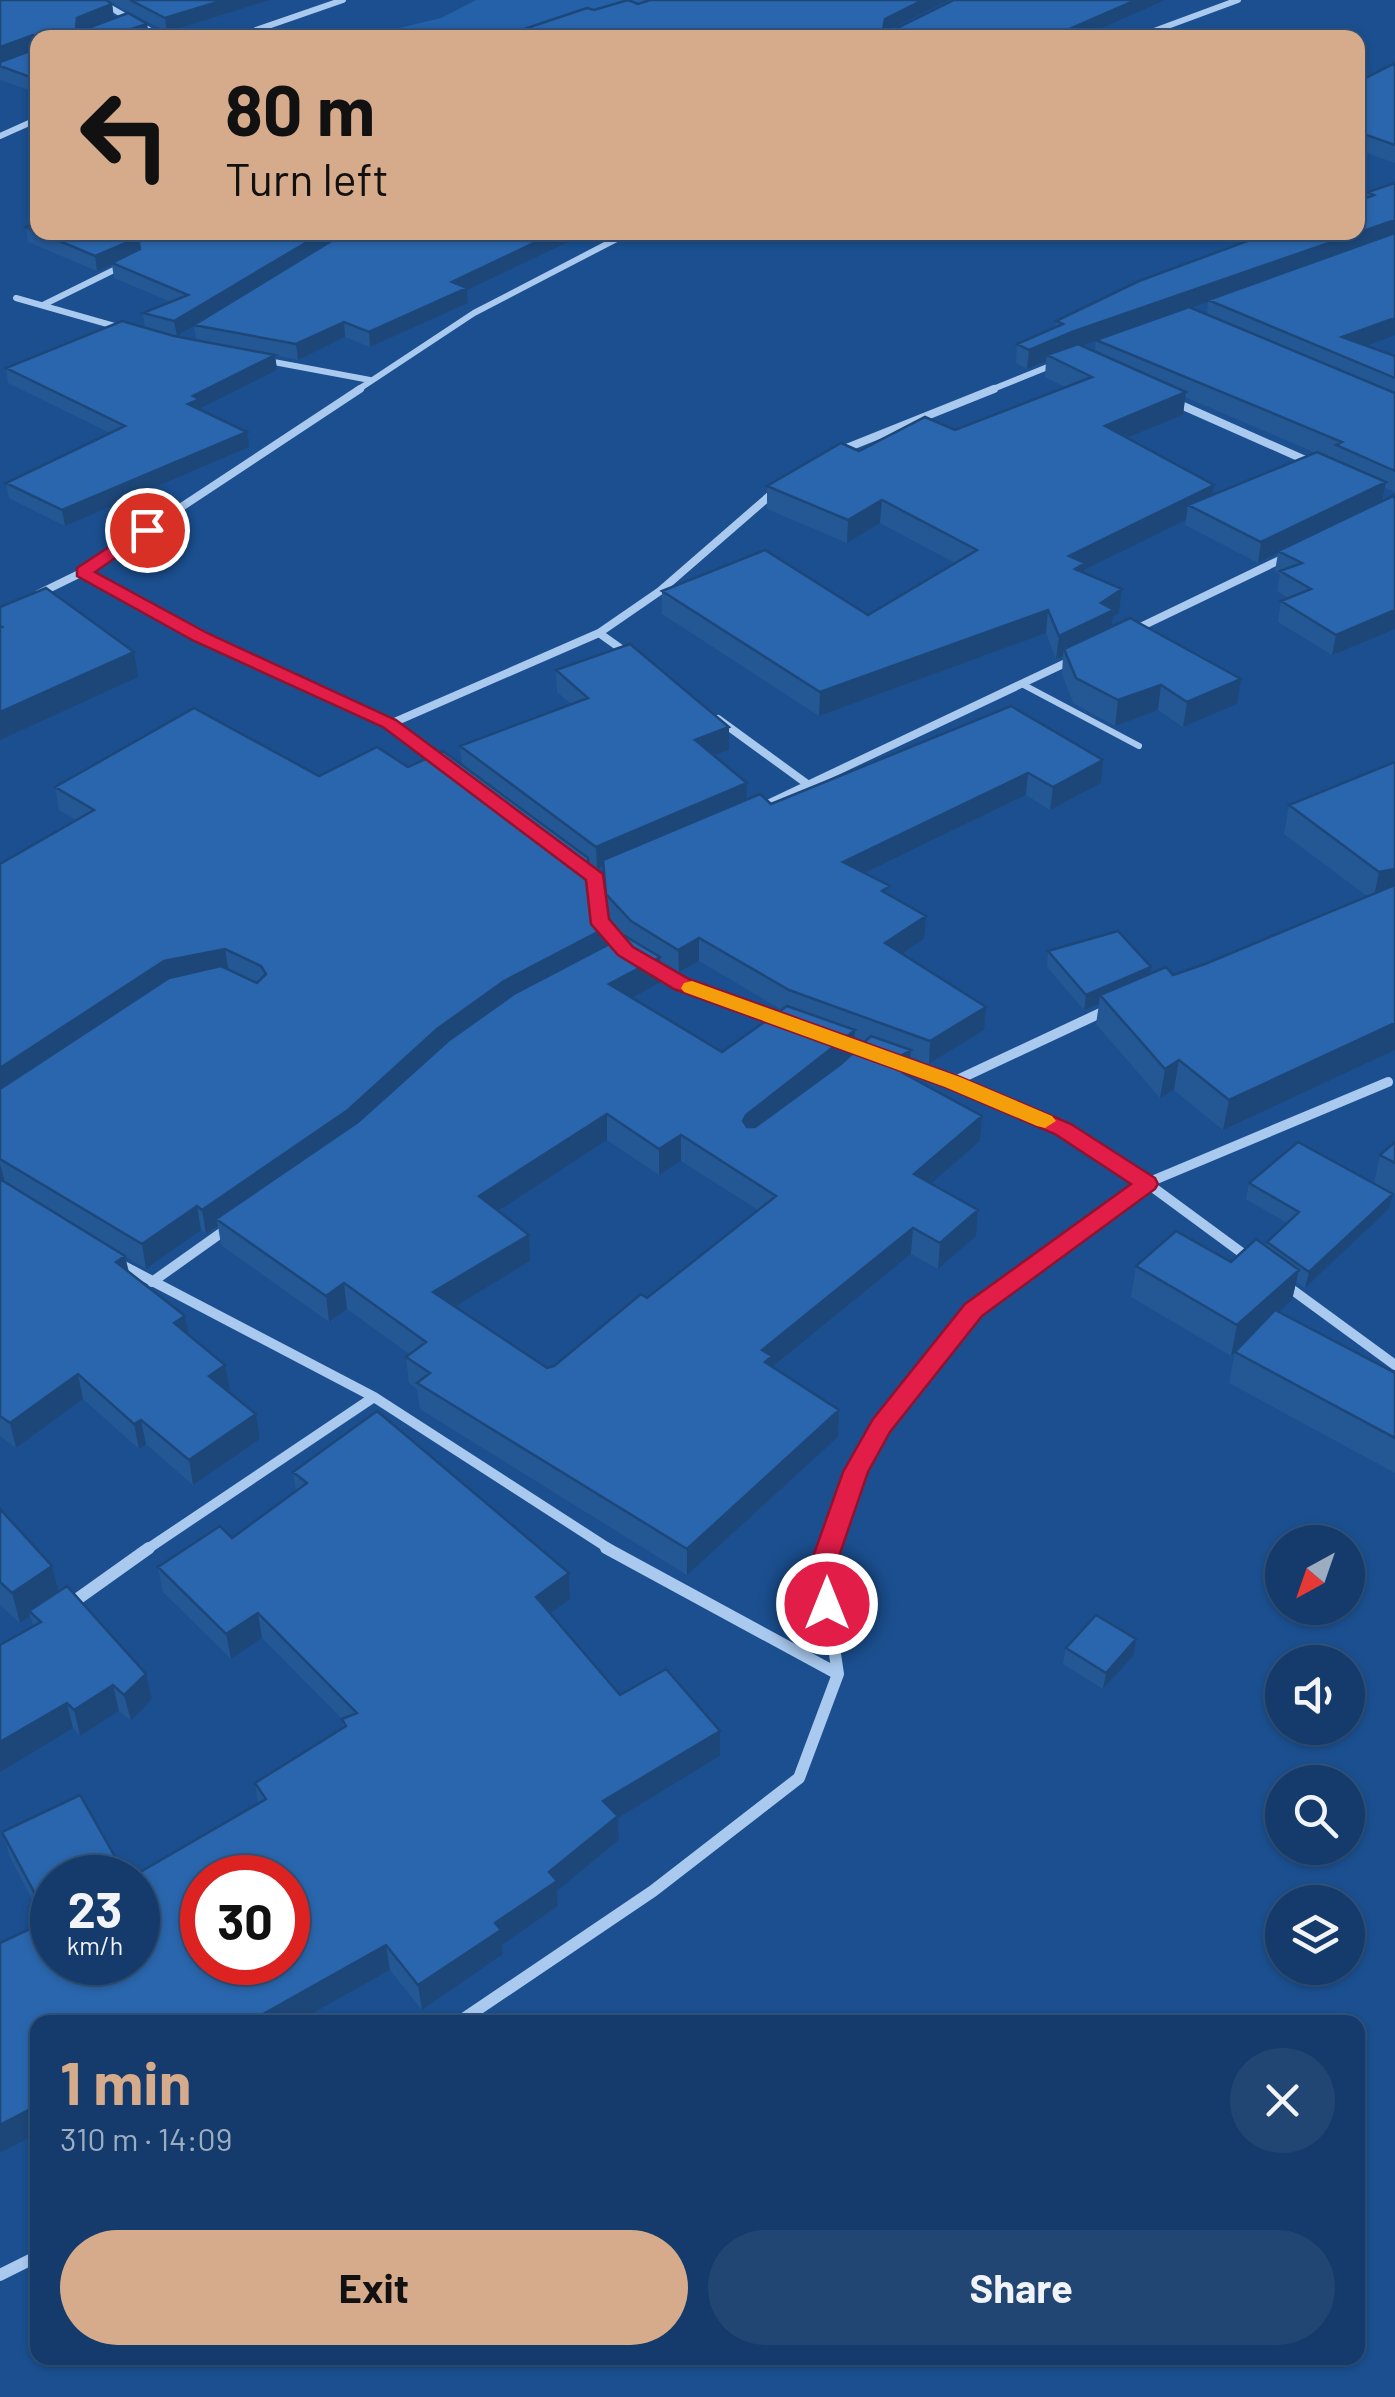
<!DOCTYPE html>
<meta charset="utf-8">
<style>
body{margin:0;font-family:Barlow,sans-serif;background:#214673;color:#f1f3f6;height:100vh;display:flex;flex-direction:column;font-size:38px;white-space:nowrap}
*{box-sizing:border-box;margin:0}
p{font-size:32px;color:#9dadc1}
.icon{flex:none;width:55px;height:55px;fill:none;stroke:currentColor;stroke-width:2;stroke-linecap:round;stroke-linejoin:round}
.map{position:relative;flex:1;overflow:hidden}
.sheet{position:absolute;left:30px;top:2015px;width:1335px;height:350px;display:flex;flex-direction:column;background:#143b6b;border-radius:20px;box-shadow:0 2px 8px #0004,0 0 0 2px #33557e}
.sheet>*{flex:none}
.banner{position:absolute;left:30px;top:30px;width:1335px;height:210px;border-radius:20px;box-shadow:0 2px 8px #0004,0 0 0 2px #33557e;background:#d6ab8b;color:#111;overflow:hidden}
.needle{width:65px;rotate:220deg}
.buttons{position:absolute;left:1265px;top:1525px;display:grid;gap:20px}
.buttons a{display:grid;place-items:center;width:100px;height:100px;border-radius:50%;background:#143b6b;box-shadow:0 2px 8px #0004,0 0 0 2px #33557e;font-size:50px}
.speed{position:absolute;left:30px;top:1855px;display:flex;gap:20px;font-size:50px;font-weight:700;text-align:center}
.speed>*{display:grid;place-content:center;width:130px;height:130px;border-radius:50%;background:#143b6b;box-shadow:0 2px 8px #0004,0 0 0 2px #33557e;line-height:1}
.speed small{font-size:25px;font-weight:400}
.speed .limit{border:15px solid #d22;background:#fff;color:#111}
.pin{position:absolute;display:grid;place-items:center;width:85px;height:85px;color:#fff;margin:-42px;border:5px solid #fff;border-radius:50%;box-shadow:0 2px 10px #0007}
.me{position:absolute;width:110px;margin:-55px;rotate:0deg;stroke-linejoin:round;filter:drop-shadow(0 0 8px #0008)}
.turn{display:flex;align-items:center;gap:35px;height:210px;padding:0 30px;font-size:45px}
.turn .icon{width:130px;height:130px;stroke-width:2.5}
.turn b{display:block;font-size:70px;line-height:85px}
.round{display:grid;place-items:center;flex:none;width:105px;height:105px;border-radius:52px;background:#214673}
.overview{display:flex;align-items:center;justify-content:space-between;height:170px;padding:0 30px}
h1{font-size:60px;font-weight:700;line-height:75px;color:#d6ab8b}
.button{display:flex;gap:20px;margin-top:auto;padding:20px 30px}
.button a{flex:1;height:115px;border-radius:60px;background:#d6ab8b;color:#111;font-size:40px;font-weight:700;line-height:115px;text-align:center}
.button a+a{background:#214673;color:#f1f3f6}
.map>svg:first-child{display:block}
</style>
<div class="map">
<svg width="1395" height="2397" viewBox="0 0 1395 2397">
<rect width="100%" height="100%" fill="#1b4f8f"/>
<path fill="#2461a8" d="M 476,0 L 723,0 L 527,37 L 357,38 L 441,18 Z"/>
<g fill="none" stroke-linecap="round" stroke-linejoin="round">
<path stroke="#a9c9ee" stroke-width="6" d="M 1022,684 L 1139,746"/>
<path stroke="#a9c9ee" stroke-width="6" d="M 97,0 L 163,38
M 233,38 L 343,0
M 1135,38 L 1238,0
M 0,136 L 38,119
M 16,298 L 125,329
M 43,305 L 122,266
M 263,360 L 370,380
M 356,391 L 474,313 L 630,232
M 988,391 L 1055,364"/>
<path stroke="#a9c9ee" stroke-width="8" d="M 1172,401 L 1312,463
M 839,451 L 994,389
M 83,572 L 201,637 L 390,724 L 442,763
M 38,594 L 83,572 L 360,389
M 1134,630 L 1286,557
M 599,633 L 627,653
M 718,719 L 810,786
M 390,724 L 599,633 L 660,591 L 774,492
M 759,808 L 1074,659
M 579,866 L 596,878 L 597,896"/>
<path stroke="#a9c9ee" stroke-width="10" d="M 597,894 L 598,920 L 625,951
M 653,967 L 681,984 L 784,1021
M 899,1063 L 1063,1129 L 1147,1183 L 1253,1261
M 953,1082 L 1109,1009
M 118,1263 L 374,1397 L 611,1550
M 152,1282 L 228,1228
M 1283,1283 L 1395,1365
M 146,1550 L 374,1397
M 828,1550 L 855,1472 L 882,1426 L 974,1310 L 1147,1183 L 1388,1082"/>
<path stroke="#a9c9ee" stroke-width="12" d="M 606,1548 L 838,1674
M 69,1605 L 149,1548
M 459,2022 L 653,1891 L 799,1778 L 838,1674 L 822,1569 L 829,1548
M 0,2275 L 38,2256"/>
</g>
<path fill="#245895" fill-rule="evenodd" d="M 0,0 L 112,4 L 114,18 L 147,24 L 149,38 L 38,38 L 38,93 L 0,80 Z
M 106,0 L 270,0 L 167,32 Z
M 1395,63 L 1395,163 L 1358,150 L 1358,82 Z
M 1395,183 L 1367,346 L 1395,356 L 1395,492 L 1385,488 L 1383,501 L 1332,655 L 1278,622 L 1281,601 L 1288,598 L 1277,591 L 1280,574 L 1275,571 L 1278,553 L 1258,563 L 1185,525 L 1186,520 L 1084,570 L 1084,573 L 1122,589 L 1119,613 L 1113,617 L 1112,626 L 1237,704 L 1183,727 L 1158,710 L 1115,726 L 1073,703 L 1062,674 L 1063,656 L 1056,659 L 1046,633 L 819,716 L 662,614 L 662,591 L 868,615 L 955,563 L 880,523 L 847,543 L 767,509 L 767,486 L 859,451 L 955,430 L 1065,387 L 1045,377 L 1046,361 L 1027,369 L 1016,363 L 1017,344 L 1055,328 L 1056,321 L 1366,198 L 1368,192 ZM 1208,302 L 1207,314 L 1192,308 ZM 1096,341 L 1095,352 L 1082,346 ZM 1185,397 L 1316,453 L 1212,495 L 1127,438 L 1183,415 Z
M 26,227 L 467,290 L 468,303 L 370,347 L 345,337 L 298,360 L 275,355 L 277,370 L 201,408 L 249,447 L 65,526 L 9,498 L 6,483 L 110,433 L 8,383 L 6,368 L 145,328 L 143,313 L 171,302 L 114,278 L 112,265 L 97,271 L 28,242 ZM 194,326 L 196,340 L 177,336 Z
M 556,670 L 729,750 L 714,755 L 746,799 L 771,804 L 1011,706 L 1101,783 L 1050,810 L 1026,795 L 865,873 L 889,895 L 926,916 L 924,939 L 902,954 L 984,1030 L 929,1064 L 911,1057 L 908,1076 L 982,1116 L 980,1141 L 931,1183 L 978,1210 L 976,1236 L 938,1269 L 911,1254 L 772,1368 L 838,1437 L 687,1575 L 420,1409 L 417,1389 L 409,1383 L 406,1357 L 409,1354 L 347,1309 L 329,1322 L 221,1245 L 218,1226 L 206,1234 L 201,1230 L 146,1269 L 125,1256 L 129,1272 L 185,1316 L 189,1335 L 225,1365 L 230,1390 L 228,1391 L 260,1439 L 193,1485 L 146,1444 L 139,1449 L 83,1399 L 16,1448 L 0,1436 L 0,864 L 76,820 L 59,810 L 55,787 L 319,776 L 408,767 L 462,765 L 460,746 L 571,704 L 557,692 ZM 588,863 L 597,869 L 603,867 L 607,916 L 624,936 L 612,943 L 611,925 L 589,898 ZM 660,961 L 679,972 L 699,961 L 782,1010 L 722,1052 L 632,998 L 661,982 ZM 855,1037 L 866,1041 L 854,1052 ZM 607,1140 L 659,1175 L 681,1161 L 758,1210 L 647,1298 L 554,1366 L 547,1368 L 455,1306 L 530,1261 L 498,1211 Z
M 1395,762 L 1395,1050 L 1223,1130 L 1174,1090 L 1160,1098 L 1096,1024 L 1099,1004 L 1084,1010 L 1047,967 L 1048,951 L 1150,974 L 1173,975 L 1205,964 L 1367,896 L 1284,834 L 1289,805 Z
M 1395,1142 L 1395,1195 L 1393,1194 L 1389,1209 L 1305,1288 L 1296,1282 L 1292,1300 L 1279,1312 L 1395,1373 L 1395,1473 L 1229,1383 L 1235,1352 L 1231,1356 L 1131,1297 L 1136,1266 L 1231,1262 L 1266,1246 L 1267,1242 L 1287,1223 L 1246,1199 L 1249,1183 L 1374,1183 L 1380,1155 Z
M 293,1472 L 569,1573 L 570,1599 L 550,1613 L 620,1695 L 720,1756 L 618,1818 L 619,1840 L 557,1891 L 558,1906 L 502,1945 L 503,1954 L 422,2010 L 390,1970 L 297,2022 L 38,2022 L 38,2133 L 0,2153 L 44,1922 L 10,1857 L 2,1832 L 80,1795 L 52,1962 L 258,1803 L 255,1783 L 343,1728 L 342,1719 L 262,1638 L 231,1659 L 163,1592 L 158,1567 L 232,1538 L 296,1492 Z
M 0,1509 L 52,1566 L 58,1592 L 152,1699 L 131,1721 L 119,1711 L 80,1736 L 73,1728 L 30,1616 L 20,1623 L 0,1605 Z
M 1066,1648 L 1134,1655 L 1103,1689 L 1063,1664 Z"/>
<path fill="#1d4779" d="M 224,0 L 270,0 L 167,32 L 165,18 Z
M 923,0 L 949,0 L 884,32 L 883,38 L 885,19 Z
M 1136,0 L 1165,0 L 1079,38 L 1049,38 Z
M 112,4 L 114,18 L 80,32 L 76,29 L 77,18 Z
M 147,24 L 149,38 L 103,38 Z
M 33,35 L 35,49 L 0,63 L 0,47 Z
M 1395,220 L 1395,237 L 1208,300 L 1208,302 L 1070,350 L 1047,355 L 1046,361 L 1027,369 L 1029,350 L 1072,332 Z
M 324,232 L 350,232 L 177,336 L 174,321 Z
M 557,232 L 589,232 L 467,290 L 468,303 L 370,347 L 369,332 L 452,282 Z
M 138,238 L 140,253 L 97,271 L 95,256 Z
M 1395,318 L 1395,335 L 1339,356 L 1342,337 Z
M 344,322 L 345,337 L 298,360 L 296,344 Z
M 275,355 L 277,370 L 201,408 L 202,415 L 188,404 L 193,396 Z
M 1186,392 L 1183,415 L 1102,448 L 1105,426 Z
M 247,432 L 249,447 L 65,526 L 62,510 Z
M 1386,482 L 1382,503 L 1278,551 L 1278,553 L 1258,563 L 1261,542 Z
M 1214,485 L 1210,508 L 1188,505 L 1186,520 L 1084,570 L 1083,586 L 1069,556 Z
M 882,500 L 880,523 L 847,543 L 848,520 Z
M 1122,589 L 1119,613 L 1113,617 L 1111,633 L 1064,649 L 1063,656 L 1056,659 L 1059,636 L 1101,603 Z
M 1048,610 L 1046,633 L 819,716 L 820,692 Z
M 1395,610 L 1395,629 L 1332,655 L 1336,635 Z
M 134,652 L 138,677 L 0,740 L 0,712 Z
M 1241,679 L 1237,704 L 1183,727 L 1187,702 Z
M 1161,685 L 1158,710 L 1115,726 L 1118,700 Z
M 729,727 L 729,750 L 695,762 L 695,740 Z
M 1103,760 L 1101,783 L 1050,810 L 1053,787 Z
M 1028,773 L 1026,795 L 842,884 L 843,862 Z
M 747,783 L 746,805 L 597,869 L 596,847 Z
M 1395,869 L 1395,897 L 1373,901 L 1379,872 Z
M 926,916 L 924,939 L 884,966 L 885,943 Z
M 611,925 L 612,949 L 351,1134 L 216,1219 L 218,1226 L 206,1234 L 202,1210 L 437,1029 L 504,981 Z
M 699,938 L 699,961 L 679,972 L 678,950 Z
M 225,949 L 229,973 L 0,1097 L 0,1068 L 164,961 Z
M 660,957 L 661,982 L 610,1010 L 609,984 Z
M 1151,967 L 1149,983 L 1100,995 L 1099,1004 L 1084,1010 L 1086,995 Z
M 986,1007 L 984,1030 L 929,1064 L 930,1041 Z
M 1395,1023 L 1395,1050 L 1223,1130 L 1229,1100 Z
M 855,1030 L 854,1056 L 746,1141 L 743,1121 L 746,1115 Z
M 911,1050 L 909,1076 L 907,1077 L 892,1061 Z
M 1179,1060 L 1174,1090 L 1160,1098 L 1165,1069 Z
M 607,1114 L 607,1140 L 481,1222 L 479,1196 Z
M 982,1116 L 980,1141 L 912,1200 L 914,1174 Z
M 681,1135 L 681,1161 L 659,1175 L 659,1149 Z
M 0,1163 L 5,1183 L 0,1183 Z
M 1393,1194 L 1389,1209 L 1305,1288 L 1309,1272 Z
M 197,1206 L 201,1230 L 146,1269 L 142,1244 Z
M 978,1210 L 976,1236 L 938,1269 L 940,1243 Z
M 913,1228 L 911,1254 L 764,1374 L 762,1350 Z
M 529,1235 L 530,1261 L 436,1318 L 433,1292 Z
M 125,1256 L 130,1280 L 116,1262 Z
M 1299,1270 L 1292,1300 L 1231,1356 L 1237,1325 Z
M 344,1283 L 347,1309 L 329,1322 L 326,1296 Z
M 185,1316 L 190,1340 L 174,1323 Z
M 225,1365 L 230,1390 L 214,1400 L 209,1376 Z
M 78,1374 L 83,1399 L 16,1448 L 10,1423 Z
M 839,1410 L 838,1437 L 687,1575 L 687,1549 Z
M 256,1414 L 260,1439 L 193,1485 L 189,1460 Z
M 141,1420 L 146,1444 L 139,1449 L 134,1424 Z
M 52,1566 L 60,1597 L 29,1611 L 30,1616 L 20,1623 L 12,1593 Z
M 569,1573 L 570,1599 L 538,1622 L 536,1597 Z
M 258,1613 L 262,1638 L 231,1659 L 226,1634 Z
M 1136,1639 L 1134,1655 L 1103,1689 L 1106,1673 Z
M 146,1674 L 152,1699 L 131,1721 L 124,1695 Z
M 113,1685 L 119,1711 L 80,1736 L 74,1710 Z
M 67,1703 L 73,1728 L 0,1772 L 0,1742 Z
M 720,1731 L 720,1756 L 618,1818 L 619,1840 L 557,1891 L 558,1906 L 502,1945 L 503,1954 L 422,2010 L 418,1985 L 495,1923 L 549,1872 L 603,1801 Z
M 386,1945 L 390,1970 L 297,2022 L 249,2022 Z
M 38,2105 L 38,2133 L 0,2153 L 0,2125 Z"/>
<path fill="#2a66ad" stroke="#1d4779" stroke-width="2.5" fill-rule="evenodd" d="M 0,0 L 106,0 L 112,4 L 77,18 L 76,29 L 83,30 L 128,13 L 147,24 L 103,38 L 39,38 L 33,35 L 0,47 Z
M 130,0 L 224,0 L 165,18 Z
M 628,0 L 638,4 L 650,0 L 923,0 L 885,19 L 883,30 L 891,31 L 954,0 L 1136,0 L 1049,38 L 497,38 L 587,8 L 594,10 Z
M 38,48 L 38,80 L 0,66 L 0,62 Z
M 1395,63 L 1395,145 L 1358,132 L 1358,82 Z
M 1395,183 L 1395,220 L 1072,332 L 1029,350 L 1017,344 L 1063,324 L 1056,321 L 1139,281 L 1272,232 L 1358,232 L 1358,201 L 1374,195 L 1368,192 Z
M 38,223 L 38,232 L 26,227 Z
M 38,232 L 324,232 L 174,321 L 143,313 L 188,295 L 112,263 L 140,249 L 138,238 L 95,256 Z
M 346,232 L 557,232 L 452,282 L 467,288 L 369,332 L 344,322 L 296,344 L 194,325 Z
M 1395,233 L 1395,318 L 1342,337 L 1395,356 L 1395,378 L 1208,300 Z
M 1189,307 L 1395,393 L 1395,471 L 1336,445 L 1342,442 L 1096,340 Z
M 122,321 L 174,336 L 275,355 L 193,396 L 200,399 L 188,404 L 247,432 L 62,510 L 6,483 L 125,426 L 6,368 Z
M 1078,344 L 1186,392 L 1105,426 L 1214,485 L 1069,556 L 1085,563 L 1075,569 L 1122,589 L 1101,603 L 1114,610 L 1059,636 L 1048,610 L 820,692 L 662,591 L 765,550 L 868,615 L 977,550 L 882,500 L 848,520 L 767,486 L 841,443 L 859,451 L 925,417 L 955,430 L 1092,377 L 1047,355 Z
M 1317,452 L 1386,482 L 1261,542 L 1188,505 Z
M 1395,495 L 1395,610 L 1336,635 L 1281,601 L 1311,589 L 1280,571 L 1302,563 L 1278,551 Z
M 46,588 L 134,652 L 0,712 L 0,628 L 2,627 L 0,626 L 0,607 Z
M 1130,618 L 1241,679 L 1187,702 L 1161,685 L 1118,700 L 1076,678 L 1064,649 Z
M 630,644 L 729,727 L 695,740 L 747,783 L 596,847 L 460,746 L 588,698 L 556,670 Z
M 1011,706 L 1103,760 L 1053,787 L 1028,773 L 843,862 L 890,886 L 882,891 L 926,916 L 885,943 L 986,1007 L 930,1041 L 789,990 L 699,938 L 678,950 L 631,921 L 606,894 L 603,860 L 760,794 L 771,804 Z
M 194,708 L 319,776 L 377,747 L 408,767 L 443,751 L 588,858 L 589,898 L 611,925 L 504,981 L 437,1029 L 348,1110 L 202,1210 L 197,1206 L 142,1244 L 0,1159 L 0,1089 L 169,978 L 221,966 L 257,983 L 266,974 L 261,966 L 225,949 L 164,961 L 0,1068 L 0,864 L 94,810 L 55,787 Z
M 1395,762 L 1395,869 L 1379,872 L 1289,805 Z
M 1395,885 L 1395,1023 L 1229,1100 L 1179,1060 L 1165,1069 L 1100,995 L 1166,967 L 1173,975 L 1205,964 Z
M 1118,931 L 1151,967 L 1086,995 L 1048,951 Z
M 625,936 L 660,957 L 609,984 L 722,1052 L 787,1006 L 855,1030 L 746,1115 L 743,1121 L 747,1127 L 755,1127 L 841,1064 L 871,1036 L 911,1050 L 892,1061 L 908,1070 L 903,1073 L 982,1116 L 914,1174 L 978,1210 L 940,1243 L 913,1228 L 762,1350 L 772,1356 L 765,1362 L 839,1410 L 687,1549 L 417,1383 L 430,1373 L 406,1357 L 426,1342 L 344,1283 L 326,1296 L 216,1219 L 358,1122 L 448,1041 L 514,994 ZM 607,1114 L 659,1149 L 681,1135 L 776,1196 L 647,1298 L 641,1294 L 554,1366 L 547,1368 L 433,1292 L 529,1235 L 479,1196 Z
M 1298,1142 L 1393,1194 L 1309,1272 L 1267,1242 L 1299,1212 L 1249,1183 Z
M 1395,1142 L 1395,1163 L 1380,1155 Z
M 0,1179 L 125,1256 L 116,1262 L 185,1316 L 174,1323 L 225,1365 L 209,1376 L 256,1414 L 189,1460 L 141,1420 L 134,1424 L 78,1374 L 10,1423 L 0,1416 Z
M 1176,1231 L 1231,1262 L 1256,1239 L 1299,1270 L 1237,1325 L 1136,1266 Z
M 1275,1310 L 1395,1373 L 1395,1438 L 1235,1352 Z
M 377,1411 L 569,1573 L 536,1597 L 620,1695 L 666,1669 L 720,1731 L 603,1801 L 618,1816 L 549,1872 L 557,1881 L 495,1923 L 501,1930 L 418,1985 L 386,1945 L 249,2022 L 38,2022 L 38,2105 L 0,2125 L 0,1943 L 49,1920 L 2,1832 L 80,1795 L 127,1878 L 52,1878 L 52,1962 L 138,1962 L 138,1878 L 130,1878 L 266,1799 L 255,1783 L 346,1726 L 342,1719 L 357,1713 L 258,1613 L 226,1634 L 158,1567 L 220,1526 L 232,1538 L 307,1483 L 293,1472 ZM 202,1878 L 288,1878 L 288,1962 L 202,1962 Z
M 0,1509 L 52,1566 L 12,1593 L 0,1582 Z
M 67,1586 L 146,1674 L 124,1695 L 113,1685 L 74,1710 L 67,1703 L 0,1742 L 0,1645 L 41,1622 L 29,1611 Z
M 1096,1615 L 1136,1639 L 1106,1673 L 1066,1648 Z"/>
<path fill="#e11d48" stroke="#92132f" stroke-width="2.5" d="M 141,526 L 155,530 L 95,572 L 207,633 L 396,720 L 603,874 L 609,919 L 633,947 L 689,979 L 960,1077 L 1071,1124 L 1155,1178 L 1158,1184 L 1155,1189 L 982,1316 L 890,1432 L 868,1472 L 835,1568 L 840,1604 L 837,1611 L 827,1614 L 818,1611 L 809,1568 L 843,1472 L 873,1419 L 965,1304 L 1131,1184 L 1055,1134 L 945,1087 L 674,989 L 618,955 L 591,924 L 586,880 L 383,727 L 194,641 L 77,576 L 77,568 Z"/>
<path fill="#f59e0b" d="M 692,981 L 960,1077 L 1052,1116 L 1056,1121 L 1045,1128 L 1037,1126 L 945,1087 L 684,992 L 681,988 L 684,983 Z"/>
</svg>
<div class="buttons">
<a><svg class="needle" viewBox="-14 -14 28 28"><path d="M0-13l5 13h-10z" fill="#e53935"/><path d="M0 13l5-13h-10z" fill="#9dadc1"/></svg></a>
<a><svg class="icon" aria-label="sound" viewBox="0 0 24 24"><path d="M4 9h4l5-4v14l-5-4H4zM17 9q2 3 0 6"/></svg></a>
<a><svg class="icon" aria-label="search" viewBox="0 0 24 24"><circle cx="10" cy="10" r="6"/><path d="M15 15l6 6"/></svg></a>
<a><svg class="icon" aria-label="layers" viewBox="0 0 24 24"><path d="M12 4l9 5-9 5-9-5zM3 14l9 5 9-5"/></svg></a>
</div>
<div class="speed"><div>23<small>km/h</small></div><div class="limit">30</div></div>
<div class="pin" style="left:147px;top:530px;background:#d93025"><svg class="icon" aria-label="arrive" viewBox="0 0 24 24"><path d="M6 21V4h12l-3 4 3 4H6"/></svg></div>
<svg class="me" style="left:827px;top:1604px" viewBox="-20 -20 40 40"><circle r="17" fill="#e11d48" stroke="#fff" stroke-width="3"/><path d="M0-11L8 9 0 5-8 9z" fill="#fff"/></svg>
<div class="banner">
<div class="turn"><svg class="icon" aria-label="left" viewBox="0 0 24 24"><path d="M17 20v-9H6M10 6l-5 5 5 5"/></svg><div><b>80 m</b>Turn left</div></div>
</div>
<section class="sheet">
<div class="overview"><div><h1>1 min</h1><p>310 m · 14:09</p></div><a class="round"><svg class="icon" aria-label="close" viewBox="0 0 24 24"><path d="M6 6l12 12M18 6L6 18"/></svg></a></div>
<div class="button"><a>Exit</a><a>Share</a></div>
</section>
</div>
